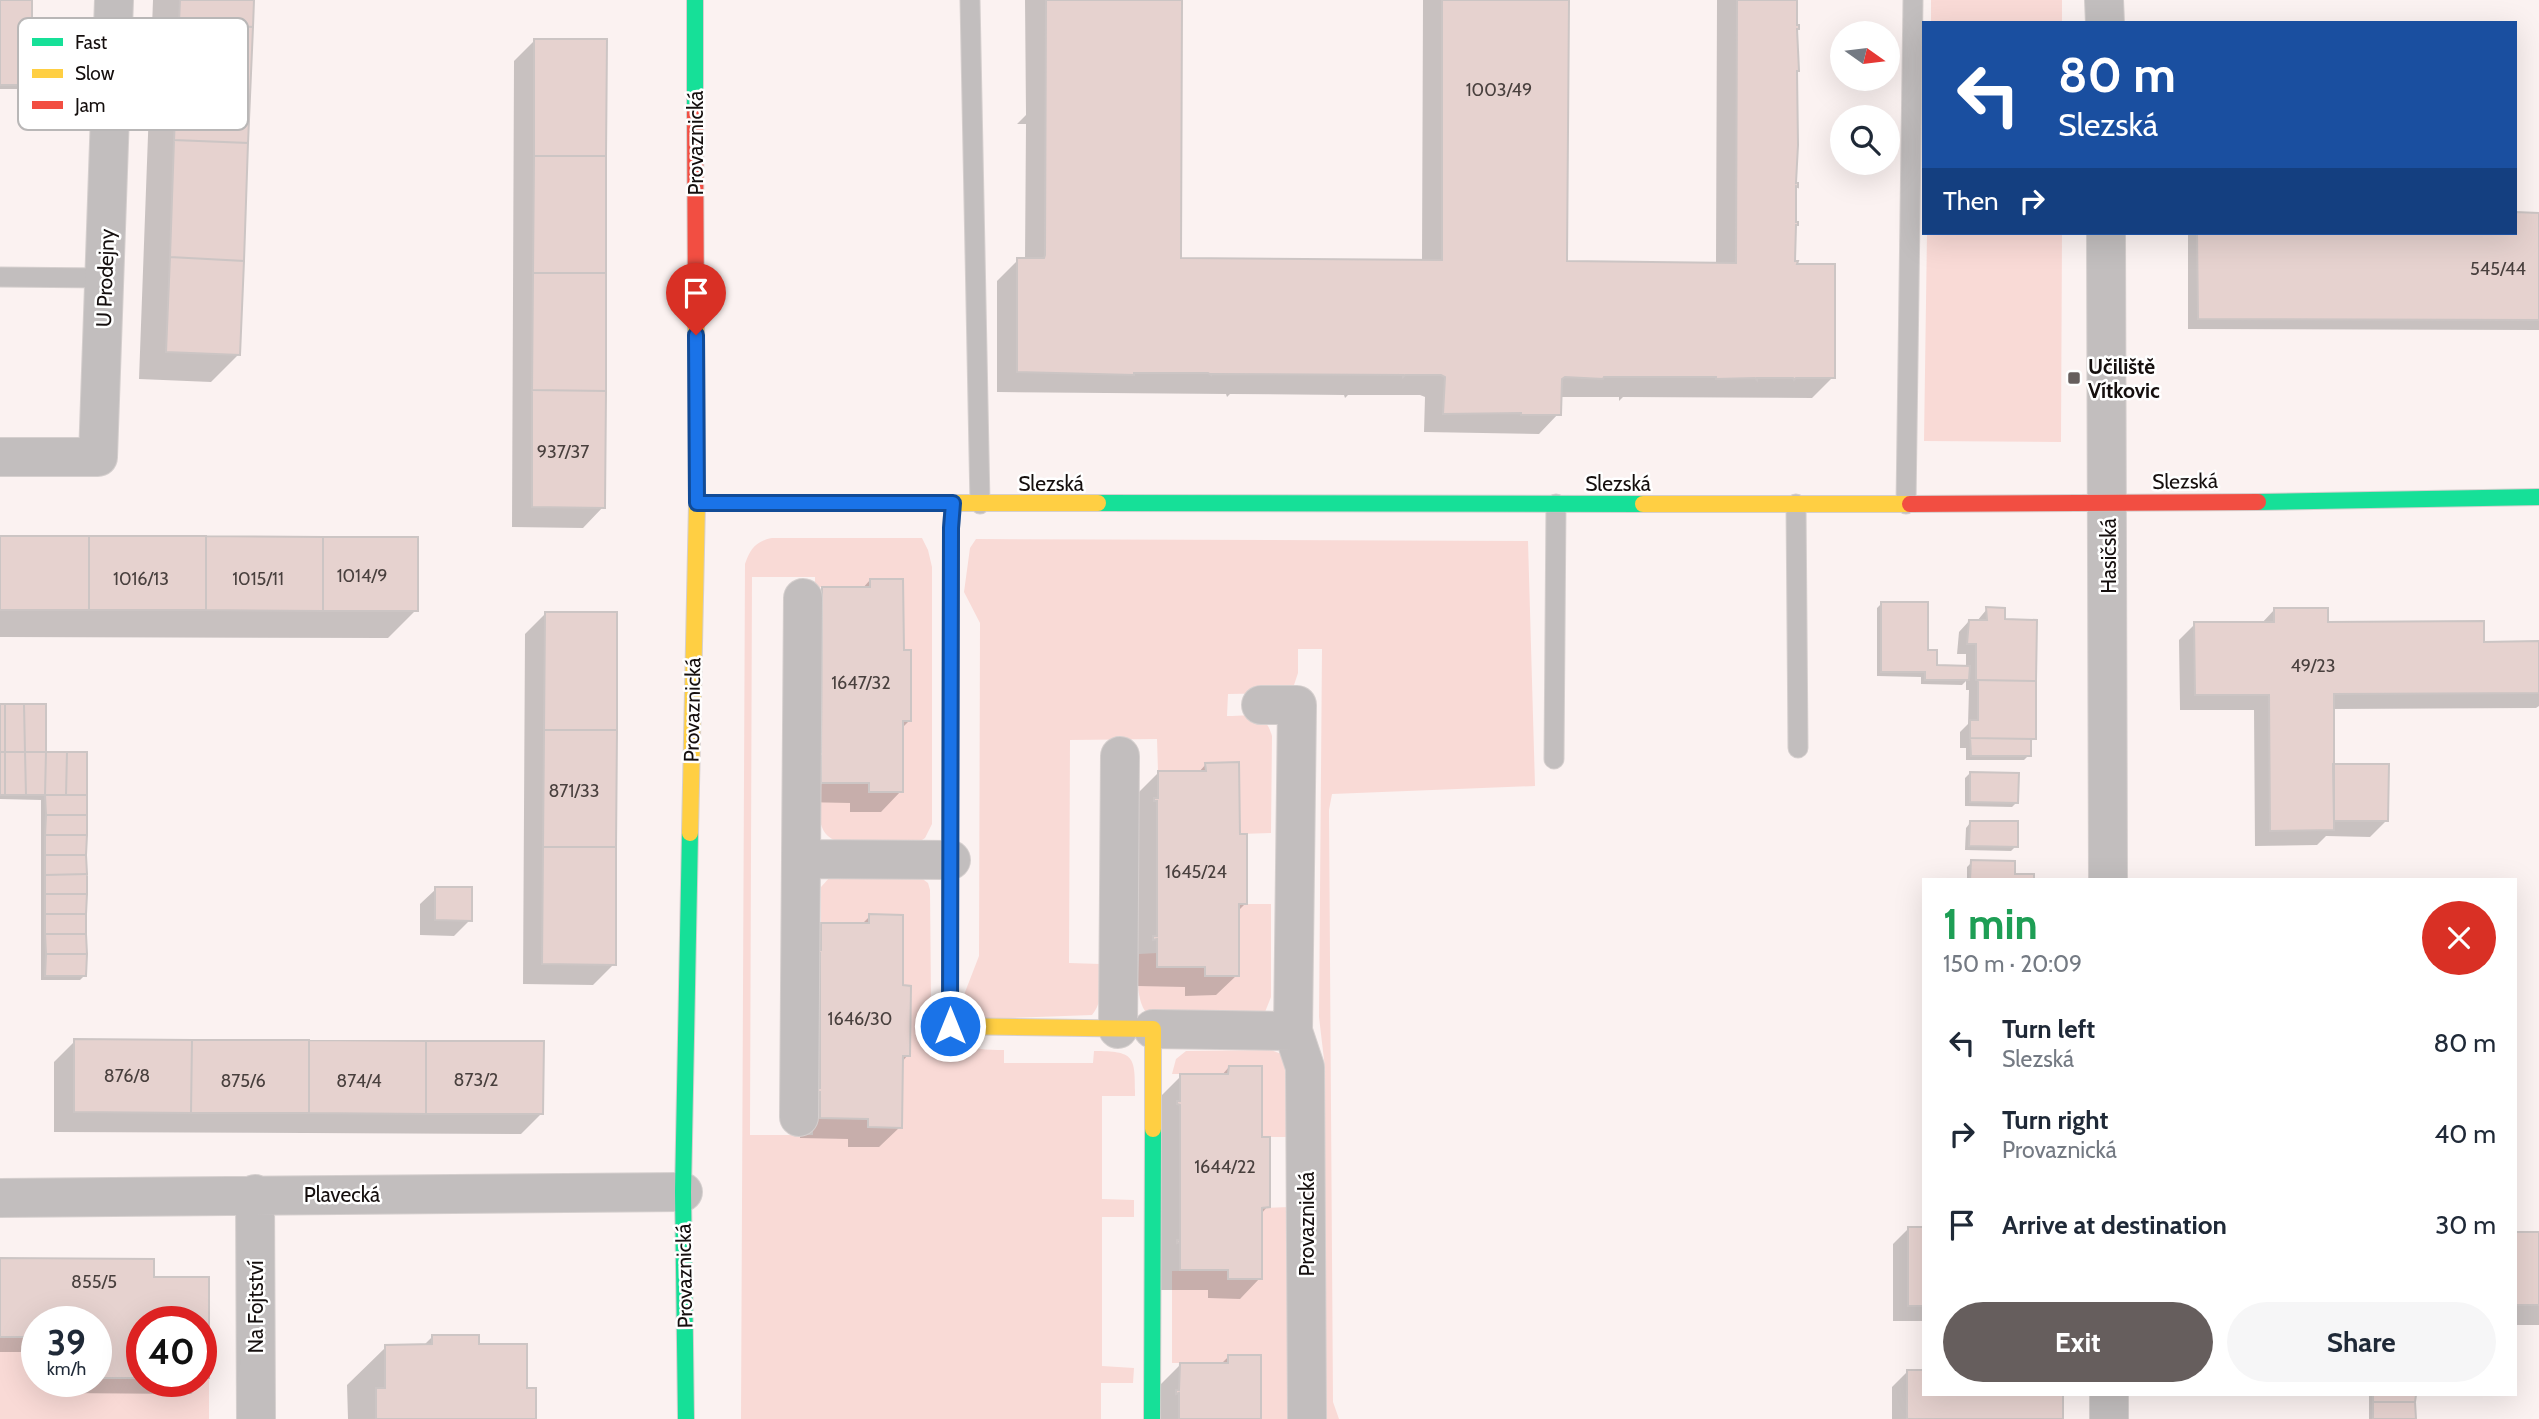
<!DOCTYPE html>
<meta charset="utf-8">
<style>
body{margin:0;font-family:Cabin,sans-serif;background:#f6f6f7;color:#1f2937;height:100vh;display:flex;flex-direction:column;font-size:26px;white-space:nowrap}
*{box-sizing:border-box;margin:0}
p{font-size:23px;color:#747a83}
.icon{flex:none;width:38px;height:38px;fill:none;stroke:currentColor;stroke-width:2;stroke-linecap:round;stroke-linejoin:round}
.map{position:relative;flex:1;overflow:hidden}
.drawer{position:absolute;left:1922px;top:878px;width:595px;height:518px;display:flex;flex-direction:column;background:#fff;border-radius:0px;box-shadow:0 7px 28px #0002}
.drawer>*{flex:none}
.guide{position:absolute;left:1922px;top:21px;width:595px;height:214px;border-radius:0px;box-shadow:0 7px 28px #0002;background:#1a4fa0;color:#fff;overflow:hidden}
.needle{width:46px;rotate:104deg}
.tools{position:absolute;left:1830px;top:21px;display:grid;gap:14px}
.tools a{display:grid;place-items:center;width:70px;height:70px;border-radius:50%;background:#fff;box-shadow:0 7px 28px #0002;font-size:35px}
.speed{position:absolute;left:21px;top:1306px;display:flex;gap:14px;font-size:35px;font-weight:700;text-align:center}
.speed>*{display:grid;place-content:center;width:91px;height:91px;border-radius:50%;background:#fff;box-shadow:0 7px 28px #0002;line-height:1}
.speed small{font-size:18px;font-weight:400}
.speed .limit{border:10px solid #d22;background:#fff;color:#111}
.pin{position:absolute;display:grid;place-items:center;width:60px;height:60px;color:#fff;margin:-72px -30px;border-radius:50% 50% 50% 0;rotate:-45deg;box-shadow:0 0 7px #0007}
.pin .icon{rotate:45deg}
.me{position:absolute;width:77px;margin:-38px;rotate:0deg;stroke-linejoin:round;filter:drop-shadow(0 0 5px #0008)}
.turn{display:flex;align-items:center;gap:24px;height:147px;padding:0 21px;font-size:32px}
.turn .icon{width:91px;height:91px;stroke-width:2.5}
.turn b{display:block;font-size:49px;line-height:60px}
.then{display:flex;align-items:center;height:66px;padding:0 21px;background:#0003;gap:14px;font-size:26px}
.round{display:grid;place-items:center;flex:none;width:74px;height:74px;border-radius:37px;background:#f6f6f7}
.summary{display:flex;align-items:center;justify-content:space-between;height:119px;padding:0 21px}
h1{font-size:42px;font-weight:700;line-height:52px;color:#1e9e55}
.action{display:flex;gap:14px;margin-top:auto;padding:14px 21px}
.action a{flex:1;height:80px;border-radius:42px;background:#665e5d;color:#fff;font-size:28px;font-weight:700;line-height:80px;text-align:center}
.action a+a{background:#f6f6f7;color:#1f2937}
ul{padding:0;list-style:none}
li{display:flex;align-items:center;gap:21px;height:91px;padding:0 21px}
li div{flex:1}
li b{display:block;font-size:26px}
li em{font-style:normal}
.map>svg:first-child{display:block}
</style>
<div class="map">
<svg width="2539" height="1419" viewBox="0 0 2539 1419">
<rect width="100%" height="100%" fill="#fbf2f1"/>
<path fill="#f9dad6" d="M 1931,0 L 2062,0 L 2062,23 L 1931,23 Z
M 1927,233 L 2062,233 L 2061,442 L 1924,441 Z
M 772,538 L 922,538 L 928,550 L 932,567 L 932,824 L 925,838 L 919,842 L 840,842 C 812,835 821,806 821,783 L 869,783 L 903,791 L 903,721 L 911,720 L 911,651 L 904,650 L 903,579 L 870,579 L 870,587 L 815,587 L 815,577 L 752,577 L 750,1135 L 813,1135 L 813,1119 L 820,1118 L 868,1119 L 868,1127 L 902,1127 L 903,1056 L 910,1056 L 911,986 L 903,985 L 903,915 L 869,914 L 869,923 L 821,923 L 821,887 L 830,877 L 920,877 L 928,883 L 930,890 L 931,999 C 938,1044 963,1050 1004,1050 L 1004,1063 L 1093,1063 L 1094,1051 C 1136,1051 1135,1057 1135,1096 L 1102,1096 L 1102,1199 L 1134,1200 L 1134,1217 L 1102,1217 L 1102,1366 L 1134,1368 L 1133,1383 L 1101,1383 L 1101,1419 L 741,1419 L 745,564 C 750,549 756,541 772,538 Z
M 976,539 L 1528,541 L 1535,786 L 1332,794 L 1329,810 L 1333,1402 L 1339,1419 L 1324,1419 L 1325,1068 L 1319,1017 L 1322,649 L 1298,649 L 1298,673 L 1293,688 L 1281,693 L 1228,694 L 1227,716 C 1250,716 1265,710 1272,736 L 1271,833 L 1240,834 L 1239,762 L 1206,763 L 1206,771 L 1158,771 L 1157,739 L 1070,740 L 1069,963 L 1101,964 C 1101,982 1104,1000 1092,1015 L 981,1019 L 962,1000 L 979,956 L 980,623 L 964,592 L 970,548 Z
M 1239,904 L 1271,904 L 1271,997 L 1265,1012 L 1148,1015 C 1134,999 1139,974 1139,954 L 1157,953 L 1157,967 L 1205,967 L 1205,976 Z
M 1271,1050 L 1284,1055 L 1289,1063 L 1289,1137 L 1262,1137 L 1261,1066 L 1229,1066 L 1228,1074 L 1172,1074 L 1176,1059 L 1186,1051 Z
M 1289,1207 L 1288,1419 L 1261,1419 L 1261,1355 L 1228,1355 L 1228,1363 L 1172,1363 L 1172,1271 L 1228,1270 L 1228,1279 L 1262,1279 L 1262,1208 Z
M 0,1337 L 37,1337 L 37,1381 L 96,1381 L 96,1378 L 201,1381 L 201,1378 L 209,1378 L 209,1419 L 0,1419 Z"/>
<path fill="#0003" fill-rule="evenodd" d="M 0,0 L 30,0 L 30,73 L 42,84 L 37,89 L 0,89 Z
M 153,0 L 253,0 L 239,354 L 211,382 L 139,379 Z
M 1025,0 L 1180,0 L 1180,260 L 1422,262 L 1423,0 L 1567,0 L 1565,263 L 1716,264 L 1717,0 L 1796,0 L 1794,263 L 1833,377 L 1812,398 L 1623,397 L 1619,401 L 1619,397 L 1560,397 L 1559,413 L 1539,434 L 1424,432 L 1425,397 L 1420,395 L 1348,395 L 1345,398 L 1344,395 L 1230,394 L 1227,397 L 1226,394 L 997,392 L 997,281 L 1018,260 L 1025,260 L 1026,124 L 1017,124 L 1026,115 Z
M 535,40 L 603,507 L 583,528 L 512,527 L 514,61 Z
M 2515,214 L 2539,214 L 2539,330 L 2188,329 L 2188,233 L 2515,233 Z
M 0,538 L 416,610 L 388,638 L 0,637 Z
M 870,580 L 910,720 L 902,728 L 901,791 L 881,812 L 850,812 L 850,803 L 801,802 L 802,610 L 823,589 L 862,589 Z
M 1882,603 L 1926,652 L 1936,667 L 1966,668 L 1966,654 L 1957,654 L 1959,632 L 1969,621 L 1977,621 L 1987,609 L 2003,621 L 2034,738 L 2030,743 L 2029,755 L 2024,760 L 1966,760 L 1966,748 L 1960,748 L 1960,732 L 1968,724 L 1969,690 L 1966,690 L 1966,681 L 1962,685 L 1921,684 L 1921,677 L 1877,676 L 1877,608 Z
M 2274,610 L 2326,623 L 2482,643 L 2539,643 L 2539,706 L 2536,708 L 2332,709 L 2332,765 L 2386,821 L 2370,837 L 2326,836 L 2317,845 L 2255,846 L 2254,710 L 2180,710 L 2179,640 L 2195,624 L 2261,624 Z
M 545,614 L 614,964 L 593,985 L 523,984 L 525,634 Z
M 0,705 L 44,754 L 85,975 L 80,980 L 41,980 L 41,800 L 0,799 Z
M 1206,764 L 1238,836 L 1245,904 L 1237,912 L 1237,975 L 1216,995 L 1185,996 L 1185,987 L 1137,986 L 1138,793 L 1158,773 L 1198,773 Z
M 1970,773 L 2017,802 L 2012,807 L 1965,806 L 1965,778 Z
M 1970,823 L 2016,846 L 2011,851 L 1965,850 L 1966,828 Z
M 1972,862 L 2013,876 L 2033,876 L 2032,880 L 1967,880 L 1967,867 Z
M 436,889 L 470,920 L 454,936 L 420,935 L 420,904 Z
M 870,916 L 901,987 L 908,1055 L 901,1063 L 900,1127 L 879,1147 L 848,1147 L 848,1139 L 800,1138 L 802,945 L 822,925 L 861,925 Z
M 75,1041 L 542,1113 L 521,1134 L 54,1132 L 54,1062 Z
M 1229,1067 L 1261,1139 L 1268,1206 L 1261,1214 L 1260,1278 L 1240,1299 L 1208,1298 L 1208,1290 L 1160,1290 L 1161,1096 L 1181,1076 L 1221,1076 Z
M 1909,1228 L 1923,1228 L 1923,1321 L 1893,1321 L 1893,1244 Z
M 2515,1233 L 2539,1233 L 2539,1325 L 2515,1325 Z
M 0,1260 L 152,1279 L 208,1279 L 207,1378 L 191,1394 L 58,1393 L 57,1381 L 96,1381 L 96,1321 L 37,1321 L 37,1352 L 0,1352 ZM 142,1321 L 201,1321 L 201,1381 L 142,1381 Z
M 432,1337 L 478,1346 L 525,1389 L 534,1419 L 348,1419 L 347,1385 L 386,1347 L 423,1346 Z
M 1229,1356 L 1260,1419 L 1160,1419 L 1160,1385 L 1180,1365 L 1220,1365 Z
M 1908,1371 L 1923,1372 L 1923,1395 L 2061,1395 L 2061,1419 L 1892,1419 L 1892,1387 Z
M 2369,1395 L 2414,1395 L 2414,1419 L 2369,1419 Z"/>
<path fill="#e6d2cf" stroke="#ccc5c4" stroke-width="2" d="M 0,0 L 32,0 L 32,44 L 41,44 L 42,46 L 32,46 L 32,71 L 43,72 L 44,85 L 0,85 Z
M 180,0 L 254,0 L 253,27 L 179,23 Z
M 1046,0 L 1182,0 L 1181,258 L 1442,260 L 1442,0 L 1569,0 L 1567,261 L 1736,263 L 1737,0 L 1797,0 L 1797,25 L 1799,25 L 1799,29 L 1797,29 L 1799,71 L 1797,71 L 1798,145 L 1796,183 L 1798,183 L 1798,187 L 1796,186 L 1796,222 L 1798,222 L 1798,225 L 1796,225 L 1795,261 L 1798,261 L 1797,264 L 1835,264 L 1835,378 L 1796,378 L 1794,380 L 1793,378 L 1757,378 L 1757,380 L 1755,378 L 1716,379 L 1716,377 L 1604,377 L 1603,379 L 1565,377 L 1562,379 L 1561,415 L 1521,415 L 1521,413 L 1443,414 L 1445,377 L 1441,375 L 1405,375 L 1403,377 L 1403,375 L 1211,374 L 1211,375 L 1208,373 L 1134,373 L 1134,375 L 1017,372 L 1017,258 L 1044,258 L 1045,255 Z
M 179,23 L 253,27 L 248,143 L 174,140 Z
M 534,39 L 607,39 L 606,156 L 534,156 Z
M 174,140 L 248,143 L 244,261 L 170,257 Z
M 534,156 L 606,156 L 606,273 L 533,273 Z
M 2515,212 L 2539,213 L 2539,320 L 2198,319 L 2197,233 L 2515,233 Z
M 170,257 L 244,261 L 240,355 L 166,352 Z
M 533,273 L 606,273 L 606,391 L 532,390 Z
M 532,390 L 606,391 L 605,508 L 532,507 Z
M 0,536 L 89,536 L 89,610 L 0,610 Z
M 89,536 L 206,536 L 206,610 L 89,610 Z
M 206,536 L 323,537 L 323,611 L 206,610 Z
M 323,537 L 418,537 L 418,611 L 323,611 Z
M 870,579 L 903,579 L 904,650 L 911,650 L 911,721 L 903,721 L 903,792 L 869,792 L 869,783 L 821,783 L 821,756 L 818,756 L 818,752 L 821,752 L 822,587 L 870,587 Z
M 1881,602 L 1928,602 L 1928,650 L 1937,650 L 1937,665 L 1970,666 L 1969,680 L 1925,680 L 1925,672 L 1881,672 Z
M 1986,607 L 2005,608 L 2005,619 L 2037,620 L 2036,681 L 1976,680 L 1976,644 L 1967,644 L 1969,620 L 1987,620 Z
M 2274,608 L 2328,608 L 2328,622 L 2484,621 L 2484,642 L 2539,641 L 2539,693 L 2334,694 L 2334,830 L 2270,831 L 2269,695 L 2195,695 L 2194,622 L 2274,622 Z
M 545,612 L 617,612 L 617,730 L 544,730 Z
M 1978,680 L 2036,681 L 2036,739 L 1970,738 L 1970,720 L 1978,720 Z
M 0,704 L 5,704 L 5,752 L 0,752 Z
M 5,704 L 24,704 L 25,752 L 5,752 Z
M 24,704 L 46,704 L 46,752 L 25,752 Z
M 544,730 L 617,730 L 616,847 L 543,847 Z
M 1970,738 L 2031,739 L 2031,756 L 1971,756 Z
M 0,752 L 5,752 L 5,795 L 0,795 Z
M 5,752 L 25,752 L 26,795 L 5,795 Z
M 25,752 L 46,752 L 45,795 L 26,795 Z
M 46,752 L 67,752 L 66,795 L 45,795 Z
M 67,752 L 87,752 L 87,795 L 66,795 Z
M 1239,762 L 1240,834 L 1247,834 L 1247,904 L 1239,904 L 1239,976 L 1205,976 L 1205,967 L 1157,967 L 1157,939 L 1153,940 L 1153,936 L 1157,936 L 1157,801 L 1154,801 L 1154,798 L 1158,798 L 1158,771 L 1206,771 L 1205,763 Z
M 2333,764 L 2389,764 L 2388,821 L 2334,821 Z
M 1970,772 L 2019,773 L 2018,803 L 1970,802 Z
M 45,795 L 87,795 L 87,815 L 46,815 Z
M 46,815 L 87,815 L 87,835 L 45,835 Z
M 1970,821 L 2018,821 L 2018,847 L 1969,846 Z
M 45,835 L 87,835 L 86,855 L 45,855 Z
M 543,847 L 616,847 L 616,965 L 542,964 Z
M 45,855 L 86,855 L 87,874 L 45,875 Z
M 1971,860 L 2015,861 L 2015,874 L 2034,874 L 2034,880 L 1970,880 Z
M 87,874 L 87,894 L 45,894 L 45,875 Z
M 435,887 L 472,887 L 472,921 L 435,920 Z
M 45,894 L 87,894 L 86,914 L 45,914 Z
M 45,914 L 86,914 L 86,934 L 45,934 Z
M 869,914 L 903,915 L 903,985 L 911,986 L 910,1056 L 903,1056 L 902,1128 L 868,1127 L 868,1119 L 820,1118 L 820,1092 L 817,1092 L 817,1088 L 820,1088 L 820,953 L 817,953 L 818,950 L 821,950 L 821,923 L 869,923 Z
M 45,934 L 86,934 L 87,954 L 46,954 Z
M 46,954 L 87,954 L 86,976 L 45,976 Z
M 74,1039 L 192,1040 L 191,1113 L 74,1112 Z
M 192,1040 L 309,1040 L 309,1113 L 191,1113 Z
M 309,1040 L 426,1041 L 426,1114 L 309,1113 Z
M 426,1041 L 544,1041 L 543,1114 L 426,1114 Z
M 1229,1066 L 1262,1066 L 1262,1137 L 1270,1137 L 1270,1207 L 1262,1208 L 1262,1279 L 1228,1279 L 1228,1270 L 1180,1270 L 1180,1242 L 1177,1243 L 1177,1240 L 1180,1240 L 1180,1105 L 1177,1104 L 1177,1101 L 1180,1101 L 1180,1074 L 1228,1074 Z
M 1908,1227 L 1923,1227 L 1923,1306 L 1908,1306 Z
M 2515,1232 L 2539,1232 L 2539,1305 L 2515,1305 Z
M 0,1258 L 154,1259 L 154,1277 L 209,1277 L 209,1378 L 201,1378 L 201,1321 L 142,1321 L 142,1378 L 96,1378 L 96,1321 L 37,1321 L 37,1337 L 0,1337 Z
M 432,1335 L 479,1335 L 479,1344 L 527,1344 L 527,1388 L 536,1388 L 536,1419 L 376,1419 L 376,1388 L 385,1388 L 385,1345 L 432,1344 Z
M 1228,1355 L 1261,1355 L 1261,1419 L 1179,1419 L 1179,1393 L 1176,1394 L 1176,1390 L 1179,1390 L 1180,1363 L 1228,1363 Z
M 1907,1370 L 1923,1370 L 1923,1395 L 2063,1395 L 2063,1419 L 1907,1419 Z
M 2373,1395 L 2416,1395 L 2415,1402 L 2373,1402 Z
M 2373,1402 L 2415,1402 L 2416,1419 L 2373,1419 Z"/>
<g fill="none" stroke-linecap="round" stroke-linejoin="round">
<defs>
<path id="lane" d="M 970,0 L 980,504
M 0,277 L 105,278
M 1796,504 L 1798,748
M 1906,504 L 1913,0
M 1554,759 L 1556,504"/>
<path id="street" d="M 2104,0 L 2105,23
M 2106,233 L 2108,880
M 0,457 L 98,457 L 114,0
M 803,598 L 801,859 L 951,860
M 1261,705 L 1297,705 L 1293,1031
M 1118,1029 L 1120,756
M 1153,1029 L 1293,1031 L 1305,1067 L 1307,1419
M 799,1117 L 801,859
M 255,1194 L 256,1419
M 0,1198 L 683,1192
M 2109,1395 L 2109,1419"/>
<path id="fast" d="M 695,0 L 695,110
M 2258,502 L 2539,497
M 1098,503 L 1643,504
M 686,1419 L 683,1192 L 690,833
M 1152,1419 L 1153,1129"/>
<path id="slow" d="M 697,503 L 1098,503
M 1643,504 L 1910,504
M 950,803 L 950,1026 L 1153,1029 L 1153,1129
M 690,833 L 697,503 L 696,323"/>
<path id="jam" d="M 695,110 L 696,323
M 1910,504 L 2258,502
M 950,803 L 951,528 L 953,504"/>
</defs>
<use href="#lane" stroke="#d5cfce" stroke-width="21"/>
<use href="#street" stroke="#d5cfce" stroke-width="40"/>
<use href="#fast" stroke="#d5cfce" stroke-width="18"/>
<use href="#slow" stroke="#d5cfce" stroke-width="18"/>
<use href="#jam" stroke="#d5cfce" stroke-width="18"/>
<use href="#lane" stroke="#c2bebe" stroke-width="19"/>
<use href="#street" stroke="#c2bebe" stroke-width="38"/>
<use href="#fast" stroke="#16e098" stroke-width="16"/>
<use href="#slow" stroke="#ffcf43" stroke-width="16"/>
<use href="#jam" stroke="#f24e42" stroke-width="16"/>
</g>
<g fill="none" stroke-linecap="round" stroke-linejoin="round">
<defs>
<path id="route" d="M 696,335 L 697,503 L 953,503 L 951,528 L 950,1026"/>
</defs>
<use href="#route" stroke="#114b97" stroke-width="18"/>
<use href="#route" stroke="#1a73e8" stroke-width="12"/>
</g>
<rect fill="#665e5d" stroke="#fff" stroke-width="2.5" x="2067" y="371" width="14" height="14" rx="3.5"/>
<g text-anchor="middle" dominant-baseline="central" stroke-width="5" stroke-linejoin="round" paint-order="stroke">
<g font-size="18" fill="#49403e">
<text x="1499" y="90">1003/49</text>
<text x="2498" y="269">545/44</text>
<text x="563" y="452">937/37</text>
<text x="362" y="576">1014/9</text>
<text x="141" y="579">1016/13</text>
<text x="258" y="579">1015/11</text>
<text x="2313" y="666">49/23</text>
<text x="861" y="683">1647/32</text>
<text x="574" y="791">871/33</text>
<text x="1196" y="872">1645/24</text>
<text x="860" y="1019">1646/30</text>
<text x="127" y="1076">876/8</text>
<text x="476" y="1080">873/2</text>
<text x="243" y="1081">875/6</text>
<text x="359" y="1081">874/4</text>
<text x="1225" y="1167">1644/22</text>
<text x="94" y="1282">855/5</text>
</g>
<g font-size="21" fill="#150f0e" stroke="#fff">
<text transform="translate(695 143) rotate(-90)">Provaznická</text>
<text transform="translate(105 278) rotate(-88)">U Prodejny</text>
<text transform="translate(2185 481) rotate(-1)">Slezská</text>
<text x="1051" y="483">Slezská</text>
<text x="1618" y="483">Slezská</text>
<text transform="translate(2108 556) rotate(-90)">Hasičská</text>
<text transform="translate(692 710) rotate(-89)">Provaznická</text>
<text x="342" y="1194">Plavecká</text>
<text transform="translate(1306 1224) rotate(-90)">Provaznická</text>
<text transform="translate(684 1276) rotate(-91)">Provaznická</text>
<text transform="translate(255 1307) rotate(-90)">Na Fojtství</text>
</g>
<g font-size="21" font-weight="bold" fill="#150f0e" stroke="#fff" text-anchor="start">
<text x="2088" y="366">Učiliště<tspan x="2088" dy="24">Vítkovic</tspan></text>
</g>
</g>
<rect x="18" y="18" width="230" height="112" rx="10" fill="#fff" stroke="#b9b7b7" stroke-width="2"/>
<rect x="32" y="38" width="31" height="8" fill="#16e098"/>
<rect x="32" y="69" width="31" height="9" fill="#ffcf43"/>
<rect x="32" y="101" width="31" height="8" fill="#f24e42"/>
<g font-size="19" fill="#150f0e">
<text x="75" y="49">Fast</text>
<text x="75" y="80">Slow</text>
<text x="75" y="112">Jam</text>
</g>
</svg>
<div class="tools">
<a><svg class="needle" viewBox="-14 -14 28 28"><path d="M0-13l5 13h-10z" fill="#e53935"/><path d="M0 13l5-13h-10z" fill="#747a83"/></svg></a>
<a><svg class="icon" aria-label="search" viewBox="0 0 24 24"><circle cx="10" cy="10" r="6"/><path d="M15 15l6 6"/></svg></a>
</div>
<div class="speed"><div>39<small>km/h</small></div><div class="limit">40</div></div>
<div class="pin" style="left:696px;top:335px;background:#d93025"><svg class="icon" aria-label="arrive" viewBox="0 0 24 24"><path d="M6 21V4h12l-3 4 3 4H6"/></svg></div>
<svg class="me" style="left:950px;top:1026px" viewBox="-20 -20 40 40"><circle r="17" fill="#1a73e8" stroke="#fff" stroke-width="3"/><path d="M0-11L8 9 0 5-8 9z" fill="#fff"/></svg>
<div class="guide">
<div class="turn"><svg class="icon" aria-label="left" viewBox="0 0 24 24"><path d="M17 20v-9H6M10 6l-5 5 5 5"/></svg><div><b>80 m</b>Slezská</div></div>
<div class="then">Then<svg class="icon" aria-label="right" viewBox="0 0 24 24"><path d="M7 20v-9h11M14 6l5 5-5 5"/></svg></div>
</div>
<section class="drawer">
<div class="summary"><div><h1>1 min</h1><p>150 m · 20:09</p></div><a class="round" style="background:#d93025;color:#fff"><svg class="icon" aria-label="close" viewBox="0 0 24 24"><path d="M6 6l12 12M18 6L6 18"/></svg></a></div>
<ul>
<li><svg class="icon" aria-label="left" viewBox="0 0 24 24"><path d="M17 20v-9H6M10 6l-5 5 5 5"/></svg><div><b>Turn left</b><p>Slezská</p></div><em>80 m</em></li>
<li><svg class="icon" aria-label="right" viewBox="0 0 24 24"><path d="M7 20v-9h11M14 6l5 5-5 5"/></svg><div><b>Turn right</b><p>Provaznická</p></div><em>40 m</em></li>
<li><svg class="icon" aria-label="arrive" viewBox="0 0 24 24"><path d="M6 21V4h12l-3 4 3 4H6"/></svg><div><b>Arrive at destination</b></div><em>30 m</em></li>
</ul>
<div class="action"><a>Exit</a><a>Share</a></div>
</section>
</div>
